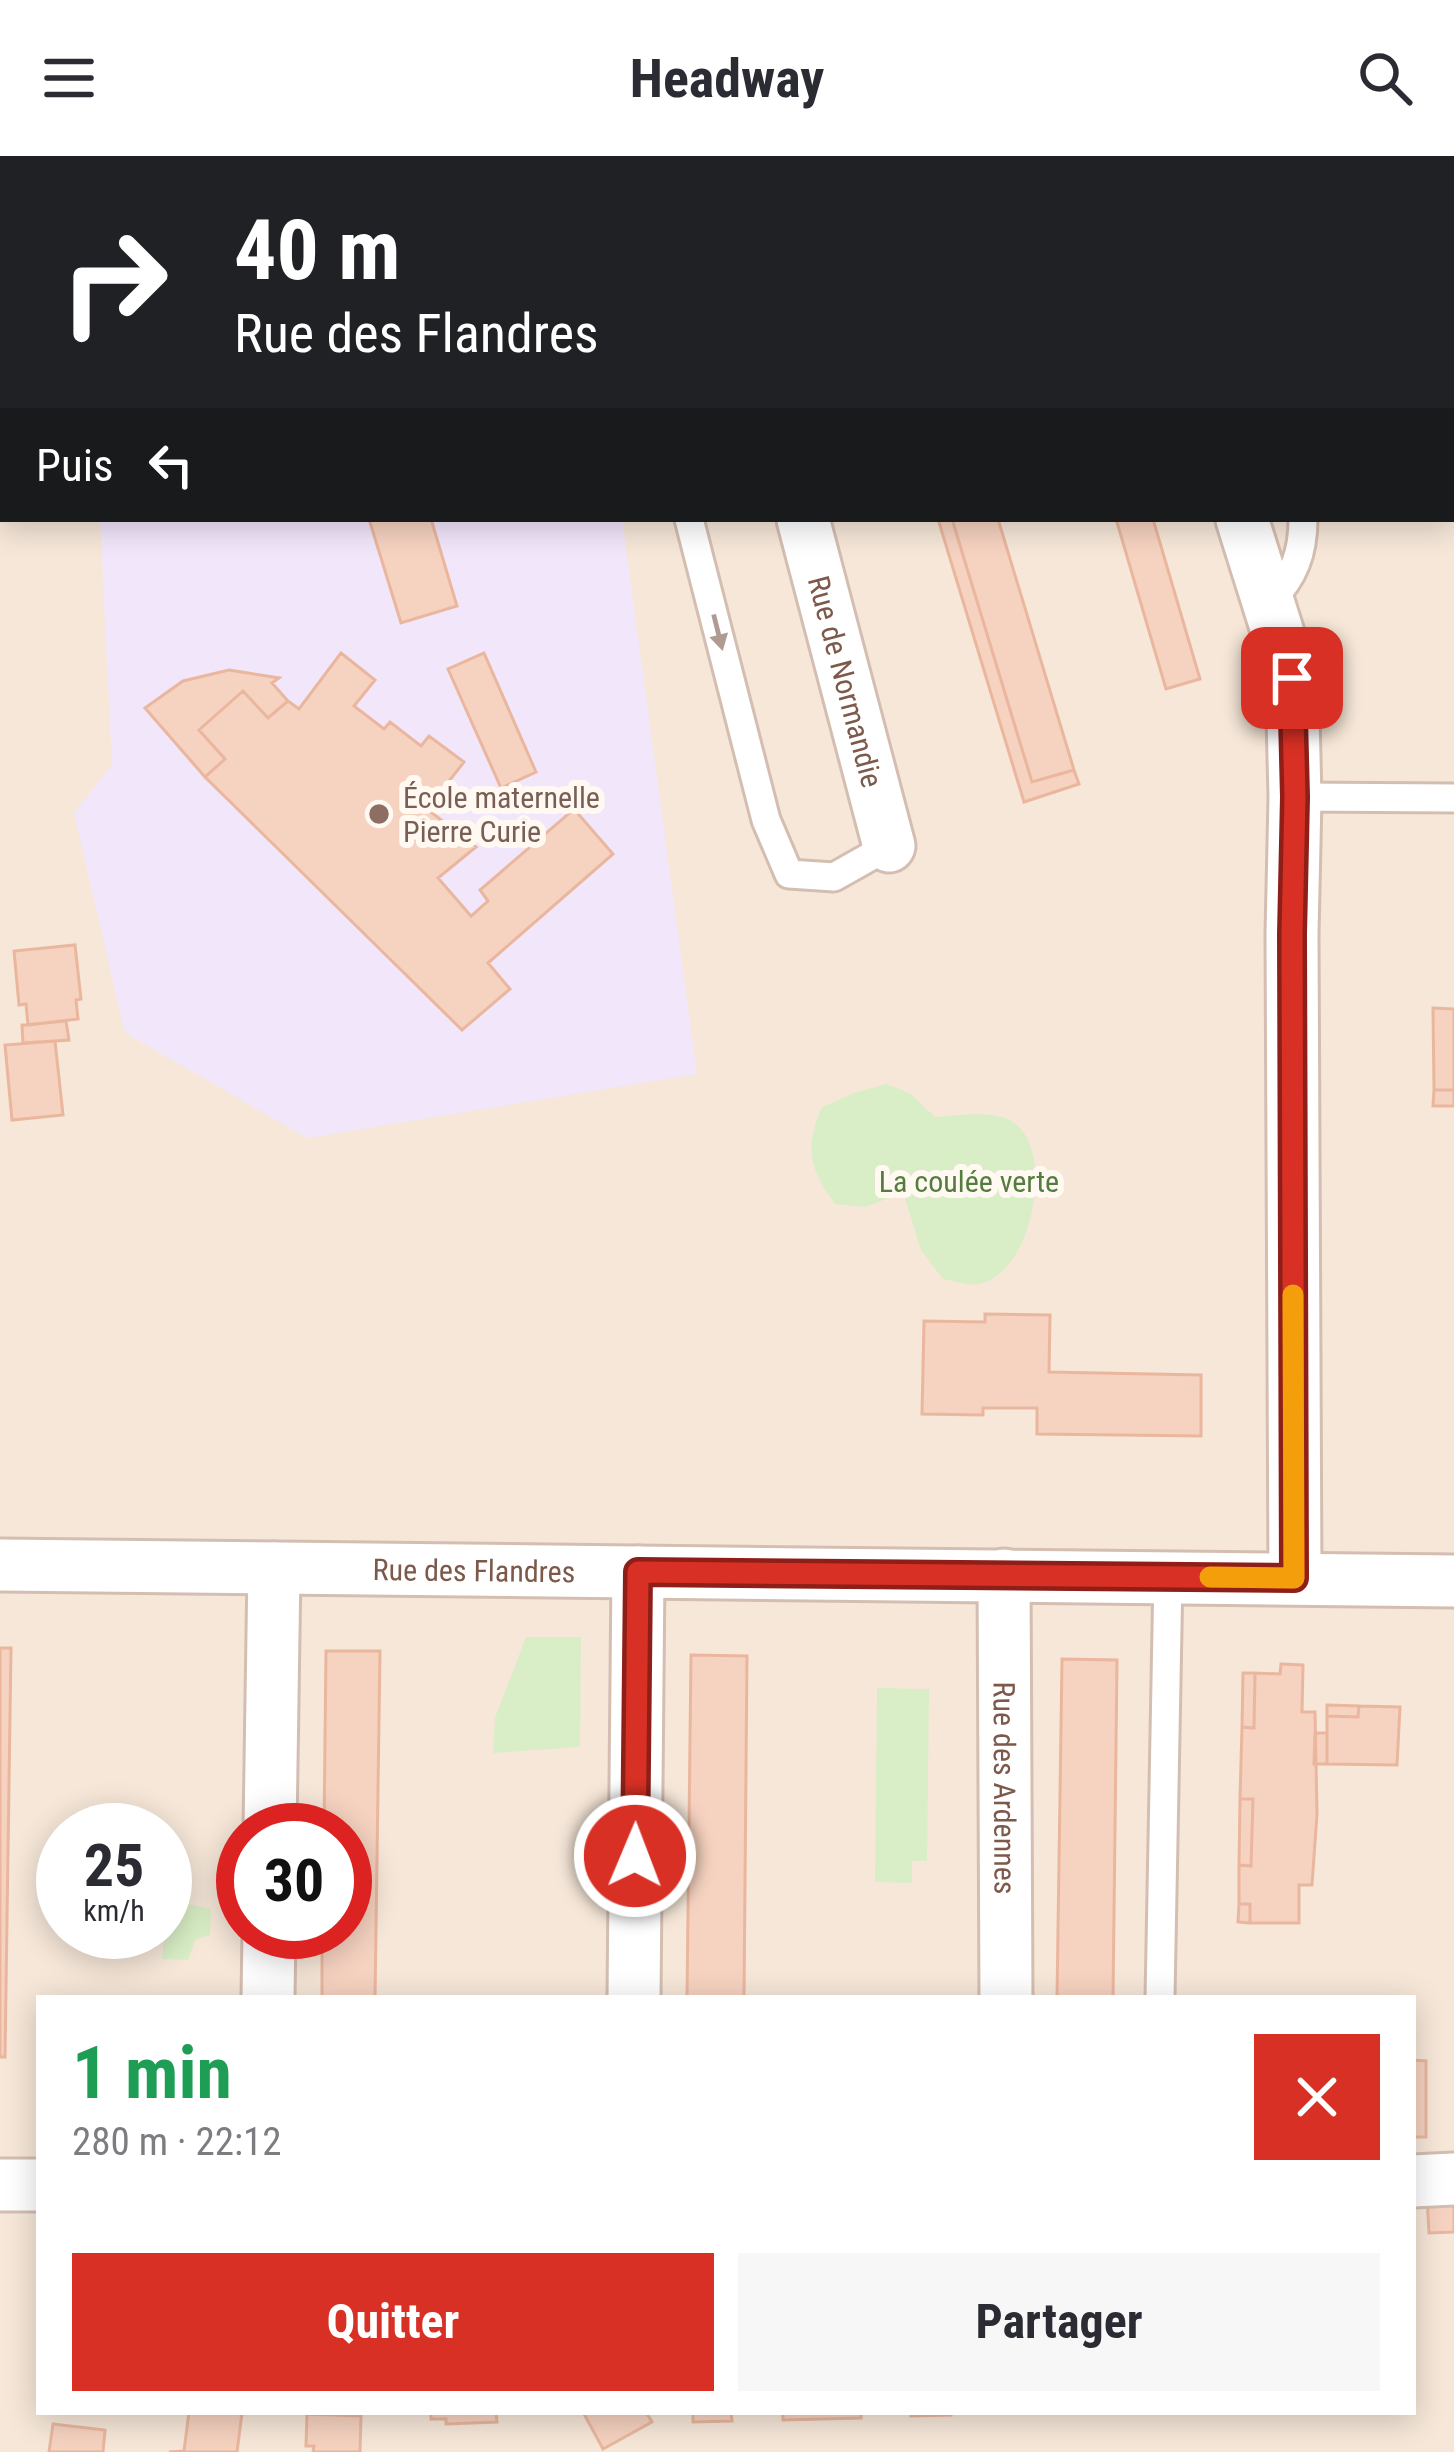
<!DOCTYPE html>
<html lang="fr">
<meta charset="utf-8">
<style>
body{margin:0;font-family:"Roboto Condensed",sans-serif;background:#f7f7f7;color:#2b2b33;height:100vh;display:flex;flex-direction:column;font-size:45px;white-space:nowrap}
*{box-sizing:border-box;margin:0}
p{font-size:39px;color:#7c7c81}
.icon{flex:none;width:66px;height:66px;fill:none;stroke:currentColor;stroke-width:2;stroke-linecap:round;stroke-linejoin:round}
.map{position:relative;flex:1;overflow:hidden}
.sheet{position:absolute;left:36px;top:1839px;width:1380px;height:420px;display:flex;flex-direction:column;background:#fff;border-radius:0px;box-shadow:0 6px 30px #0003}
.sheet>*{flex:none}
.guide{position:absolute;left:0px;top:0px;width:1455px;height:366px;box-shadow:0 6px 30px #0003;background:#202124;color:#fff;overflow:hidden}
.speed{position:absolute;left:36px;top:1647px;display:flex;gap:24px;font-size:60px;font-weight:700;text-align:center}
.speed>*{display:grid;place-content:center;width:156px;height:156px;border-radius:50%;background:#fff;box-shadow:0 6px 30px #0003;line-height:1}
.speed small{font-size:30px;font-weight:400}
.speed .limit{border:18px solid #d22;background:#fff;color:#111}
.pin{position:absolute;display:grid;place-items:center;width:102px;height:102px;color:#fff;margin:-51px;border-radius:24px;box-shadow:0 6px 18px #0006}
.me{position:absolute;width:132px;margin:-66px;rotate:1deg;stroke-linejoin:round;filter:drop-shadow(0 0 9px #0008)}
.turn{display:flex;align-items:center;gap:42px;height:252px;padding:0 36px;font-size:54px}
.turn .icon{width:156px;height:156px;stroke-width:2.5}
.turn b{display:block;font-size:84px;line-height:102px}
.then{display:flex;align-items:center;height:114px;padding:0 36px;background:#0003;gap:24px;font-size:45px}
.round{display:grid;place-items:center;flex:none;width:126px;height:126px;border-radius:0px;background:#f7f7f7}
.summary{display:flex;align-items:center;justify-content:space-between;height:204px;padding:0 36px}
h1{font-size:72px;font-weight:700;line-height:90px;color:#1e9e55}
.action{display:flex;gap:24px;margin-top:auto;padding:24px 36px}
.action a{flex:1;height:138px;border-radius:0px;background:#d93025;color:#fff;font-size:48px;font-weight:700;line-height:138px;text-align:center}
.action a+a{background:#f7f7f7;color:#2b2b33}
header{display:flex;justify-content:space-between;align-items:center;height:156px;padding:0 36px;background:#fff;font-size:54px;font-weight:700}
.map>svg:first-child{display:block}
</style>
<header><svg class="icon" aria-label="menu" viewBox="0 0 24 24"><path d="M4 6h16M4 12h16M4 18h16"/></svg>Headway<svg class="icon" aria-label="search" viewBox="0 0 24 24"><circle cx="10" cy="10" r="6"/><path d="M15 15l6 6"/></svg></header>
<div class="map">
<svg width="1454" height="2296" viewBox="0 0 1454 2296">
<rect width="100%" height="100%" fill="#fef5ea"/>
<path fill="#f6e7d8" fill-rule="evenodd" d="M 0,0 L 1454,0 L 1454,2296 L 0,2296 ZM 3,3 L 1452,3 L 1452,363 L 3,363 ZM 63,1674 L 165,1674 L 165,1776 L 63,1776 ZM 243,1674 L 345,1674 L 345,1776 L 243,1776 ZM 39,1842 L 1413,1842 L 1413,2256 L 39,2256 Z"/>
<path fill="#f2e6fb" d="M 82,0 L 668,0 L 669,3 L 82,3 Z
M 100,363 L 622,363 L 697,918 L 307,982 L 125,877 L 74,657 L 112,609 Z"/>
<path fill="#d9eec6" d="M 886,928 L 911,938 L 935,961 C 957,960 999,952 1017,969 C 1054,1002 1032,1117 979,1128 C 969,1130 953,1125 943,1123 L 921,1094 L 905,1042 L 894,1040 L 865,1051 L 835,1048 C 809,1012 805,995 821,952 L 854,937 Z
M 526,1481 L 581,1481 L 580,1591 L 493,1597 L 495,1562 Z
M 877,1532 L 929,1533 L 927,1705 L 912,1705 L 912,1727 L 875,1726 Z
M 182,1747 L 211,1753 L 210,1779 L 195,1784 L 188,1804 L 162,1803 L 165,1767 L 175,1765 Z"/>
<path fill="#f6d2c0" stroke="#eab79e" stroke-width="3" d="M 416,0 L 478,0 L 479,3 L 417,3 Z
M 829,0 L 889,0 L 890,3 L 830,3 Z
M 369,363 L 431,363 L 457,450 L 401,467 Z
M 938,363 L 952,363 L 1032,626 L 1074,614 L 1079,628 L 1024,646 Z
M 952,363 L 998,363 L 1074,614 L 1032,626 Z
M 1116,363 L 1153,363 L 1200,523 L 1166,533 Z
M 341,497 L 375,524 L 354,550 L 384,573 L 390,566 L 421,590 L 429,580 L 464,606 L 427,653 L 476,691 L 438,722 L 471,760 L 488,745 L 480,734 L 574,653 L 613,698 L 488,807 L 510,833 L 462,874 L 205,621 L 225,603 L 199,574 L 243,535 L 268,562 L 288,545 L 299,553 Z
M 484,497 L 536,616 L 501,632 L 448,513 Z
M 229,514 L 279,522 L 272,527 L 288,545 L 268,562 L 243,535 L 199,574 L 225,603 L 205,621 L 145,552 L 183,525 Z
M 75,789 L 81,843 L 76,844 L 78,863 L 28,869 L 26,848 L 19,849 L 14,795 Z
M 1433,852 L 1454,853 L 1454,934 L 1434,934 Z
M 66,865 L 69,884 L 23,887 L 22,869 Z
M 55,885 L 63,959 L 12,964 L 5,889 Z
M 1434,934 L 1454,934 L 1454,950 L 1433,950 Z
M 985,1158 L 1050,1159 L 1049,1216 L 1201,1219 L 1201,1280 L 1037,1278 L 1037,1252 L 983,1252 L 983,1259 L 922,1258 L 924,1165 L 985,1166 Z
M 0,1492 L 11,1492 L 5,1901 L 0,1901 Z
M 326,1495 L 380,1495 L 375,1842 L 322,1842 L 322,1776 L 345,1776 L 345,1674 L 324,1674 Z
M 691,1499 L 747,1500 L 744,1842 L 687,1842 Z
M 1062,1503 L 1117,1504 L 1113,1842 L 1057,1842 Z
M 1281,1508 L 1303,1509 L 1302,1556 L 1315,1556 L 1317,1658 L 1312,1729 L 1299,1729 L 1299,1767 L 1250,1767 L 1250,1748 L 1239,1748 L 1239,1709 L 1251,1710 L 1253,1643 L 1240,1643 L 1242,1571 L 1254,1572 L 1255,1517 L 1280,1518 Z
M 1243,1517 L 1255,1517 L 1254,1572 L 1242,1571 Z
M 1327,1549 L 1359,1550 L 1358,1561 L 1327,1560 Z
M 1359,1550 L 1400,1551 L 1397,1609 L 1327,1608 L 1327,1560 L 1358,1561 Z
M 1315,1577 L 1327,1577 L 1327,1608 L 1314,1608 Z
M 1240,1643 L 1253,1643 L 1251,1710 L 1239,1709 Z
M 1239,1748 L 1250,1748 L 1250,1767 L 1238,1766 Z
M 1413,1904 L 1426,1905 L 1426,1981 L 1413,1981 Z
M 1454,2042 L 1454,2076 L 1429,2077 L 1427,2043 Z
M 189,2256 L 242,2257 L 237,2296 L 169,2296 L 184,2295 Z
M 431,2256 L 496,2256 L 497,2266 L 446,2268 L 446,2263 L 431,2263 Z
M 583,2256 L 646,2256 L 652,2266 L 603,2293 Z
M 693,2256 L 731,2256 L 732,2265 L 693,2266 Z
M 783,2256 L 861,2256 L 861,2262 L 783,2264 Z
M 911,2256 L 951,2256 L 951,2259 L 911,2260 Z
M 307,2258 L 361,2260 L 360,2296 L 313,2296 L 314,2290 L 306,2290 Z
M 53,2268 L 105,2274 L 103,2296 L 49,2296 Z"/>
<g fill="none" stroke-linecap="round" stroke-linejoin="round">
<defs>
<path id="service" d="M 1237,3 L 1237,0
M 689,363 L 766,664 L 789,718 L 834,721 L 889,690
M 1270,445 C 1294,421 1303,397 1303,363
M 1295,641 L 1454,642
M 1160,1842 L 1168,1420"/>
<g id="minor">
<path d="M 708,0 L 709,3"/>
<path d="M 1452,52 L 1454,45"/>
<path id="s1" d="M 803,363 L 889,690"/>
<path d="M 1242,363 L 1292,522 L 1295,641 L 1292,778 L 1295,1422"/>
<path id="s2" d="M 0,1409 L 1454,1425"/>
<path id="s3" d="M 1004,1419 L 1006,1842"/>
<path d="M 270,1674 L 274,1412"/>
<path d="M 268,1842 L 269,1776"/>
<path d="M 634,1842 L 638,1416"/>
<path d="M 1413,2025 L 1454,2023"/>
<path d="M 0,2029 L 39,2029"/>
</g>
</defs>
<use href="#service" stroke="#d4beb1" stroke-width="33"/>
<use href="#minor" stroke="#d4beb1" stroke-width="57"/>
<use href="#service" stroke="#fff" stroke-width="27"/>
<use href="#minor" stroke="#fff" stroke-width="51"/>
</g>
<defs><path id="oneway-solid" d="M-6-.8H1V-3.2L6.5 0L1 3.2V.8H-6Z" transform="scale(3)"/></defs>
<use fill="#b09b92" href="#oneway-solid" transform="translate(718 476) rotate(76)"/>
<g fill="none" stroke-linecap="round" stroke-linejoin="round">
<defs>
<path id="route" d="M 635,1700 L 638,1416 L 1294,1422 L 1292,778 L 1295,641 L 1292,522"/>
</defs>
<use href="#route" stroke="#8d1f18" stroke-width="30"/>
<use href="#route" stroke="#d93025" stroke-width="21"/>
<path stroke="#f59e0b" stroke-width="21" d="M 1210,1421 L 1294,1422 L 1293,1139"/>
</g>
<circle fill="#8d6e63" stroke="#fff9f2" stroke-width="4.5" cx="379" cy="658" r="12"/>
<g text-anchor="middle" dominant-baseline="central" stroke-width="12" stroke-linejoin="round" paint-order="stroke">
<g font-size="30" fill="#7c594a" stroke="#fff9f2">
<text stroke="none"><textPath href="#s1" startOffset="168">Rue de Normandie</textPath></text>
<text stroke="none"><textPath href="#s2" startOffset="474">Rue des Flandres</textPath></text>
<text stroke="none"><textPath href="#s3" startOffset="213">Rue des Ardennes</textPath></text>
</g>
<g font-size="30" fill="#785e54" stroke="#fff9f2" text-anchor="start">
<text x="403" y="641">École maternelle<tspan x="403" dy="34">Pierre Curie</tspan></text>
</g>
<g font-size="30" fill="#547c3e" stroke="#fff9f2">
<text x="969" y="1025">La coulée verte</text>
</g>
</g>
</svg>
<div class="speed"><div>25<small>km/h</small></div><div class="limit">30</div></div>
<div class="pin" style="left:1292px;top:522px;background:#d93025"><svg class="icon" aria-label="arrive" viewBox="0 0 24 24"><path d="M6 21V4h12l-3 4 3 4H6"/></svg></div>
<svg class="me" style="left:635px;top:1700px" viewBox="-20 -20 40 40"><circle r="17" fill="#d93025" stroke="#fff" stroke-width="3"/><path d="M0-11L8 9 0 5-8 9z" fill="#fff"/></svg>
<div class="guide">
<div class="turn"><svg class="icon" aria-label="right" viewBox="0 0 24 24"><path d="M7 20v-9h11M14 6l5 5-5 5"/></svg><div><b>40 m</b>Rue des Flandres</div></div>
<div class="then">Puis<svg class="icon" aria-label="left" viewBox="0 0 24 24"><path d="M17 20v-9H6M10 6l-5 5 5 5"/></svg></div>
</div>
<section class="sheet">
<div class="summary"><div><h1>1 min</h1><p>280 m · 22:12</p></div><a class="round" style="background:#d93025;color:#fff"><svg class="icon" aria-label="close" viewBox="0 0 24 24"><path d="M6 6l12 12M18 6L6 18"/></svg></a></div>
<div class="action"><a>Quitter</a><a>Partager</a></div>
</section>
</div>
